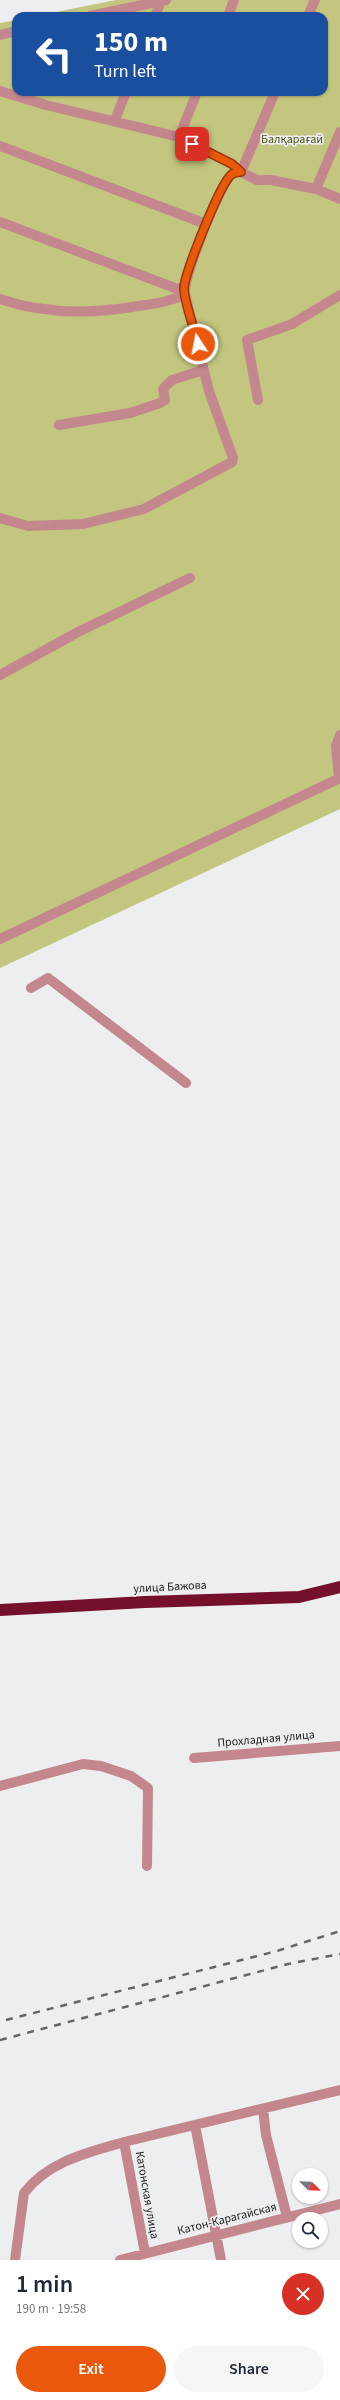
<!DOCTYPE html>
<meta charset="utf-8">
<style>
body{margin:0;font-family:"Source Sans 3",sans-serif;background:#f6f6f7;color:#1f2937;height:100vh;display:flex;flex-direction:column;font-size:15px;white-space:nowrap}
*{box-sizing:border-box;margin:0}
p{font-size:13px;color:#747a83}
.icon{flex:none;width:22px;height:22px;fill:none;stroke:currentColor;stroke-width:2;stroke-linecap:round;stroke-linejoin:round}
.map{position:relative;height:2260px;overflow:hidden}
.panel{display:flex;flex-direction:column;background:#fff;flex:1}
.panel>*{flex:none}
.banner{position:absolute;left:12px;top:12px;width:316px;height:84px;border-radius:12px;box-shadow:0 1px 3px #0004;background:#1a4fa0;color:#fff;overflow:hidden}
.needle{width:26px;rotate:113deg}
.fabs{position:absolute;left:292px;top:2168px;display:grid;gap:8px}
.fabs a{display:grid;place-items:center;width:36px;height:36px;border-radius:50%;background:#fff;box-shadow:0 1px 3px #0004;font-size:20px}
.pin{position:absolute;display:grid;place-items:center;width:34px;height:34px;color:#fff;margin:-17px;border-radius:8px;box-shadow:0 2px 6px #0006}
.me{position:absolute;width:44px;margin:-22px;rotate:349deg;stroke-linejoin:round;filter:drop-shadow(0 0 3px #0008)}
.turn{display:flex;align-items:center;gap:14px;height:84px;padding:0 16px;font-size:18px}
.turn .icon{width:52px;height:52px;stroke-width:2.5}
.turn b{display:block;font-size:28px;line-height:34px}
.round{display:grid;place-items:center;flex:none;width:42px;height:42px;border-radius:21px;background:#f6f6f7}
.headline{display:flex;align-items:center;justify-content:space-between;height:68px;padding:0 16px}
h1{font-size:24px;font-weight:600;line-height:30px}
.primary-button{display:flex;gap:8px;margin-top:auto;padding:8px 16px}
.primary-button a{flex:1;height:46px;border-radius:24px;background:#ea580c;color:#fff;font-size:16px;font-weight:600;line-height:46px;text-align:center}
.primary-button a+a{background:#f6f6f7;color:#1f2937}
.map>svg:first-child{display:block}
</style>
<div class="map">
<svg width="340" height="2260" viewBox="0 0 340 2260">
<rect width="100%" height="100%" fill="#edeef0"/>
<path fill="#c2c67e" d="M 116,0 L 340,0 L 340,809 L 0,968 L 0,23 L 16,20 L 16,92 L 324,92 L 324,16 L 36,16 Z"/>
<g fill="none" stroke-linecap="round" stroke-linejoin="round">
<path stroke="#c4878e" stroke-width="10" d="M 90,16 L 166,0
M 155,16 L 161,1
M 228,16 L 234,0
M 308,16 L 315,0
M 0,35 L 16,31
M 0,91 L 46,105 L 179,137 L 232,164 L 241,172 L 257,180 L 271,180 L 316,189 L 340,199
M 115,120 L 126,92
M 179,137 L 197,92
M 0,146 L 206,224
M 316,189 L 340,132
M 0,222 L 175,288 L 184,289
M 185,294 C 182,280 220,183 232,174 C 234,173 238,172 241,172 L 275,92
M 0,299 C 43,314 88,314 132,307 C 151,304 168,303 185,294 L 209,391 L 233,458 L 232,462 L 144,509 L 83,524 L 28,526 L 0,518
M 258,400 L 247,340 L 292,324 L 340,295
M 59,425 L 130,413 L 160,403 L 165,400 L 163,389 L 172,380 L 203,370
M 0,675 L 78,632 L 190,578
M 339,779 L 336,746 L 340,735
M 0,939 L 340,778
M 31,988 L 48,978 L 186,1083
M 194,1758 L 340,1746
M 0,1786 L 83,1764 L 101,1766 L 131,1776 L 148,1788 L 147,1866
M 263,2109 L 266,2135 L 287,2217
M 195,2125 L 221,2260
M 145,2253 L 124,2142 L 340,2090
M 15,2260 L 24,2193 C 49,2161 87,2153 124,2142
M 120,2260 L 340,2204"/>
<path stroke="#75102c" stroke-width="12" d="M 0,1610 L 145,1602 L 299,1597 L 340,1587"/>
<path stroke="#656566" stroke-width="2.5" stroke-dasharray="7 7" stroke-linecap="butt" d="M 6,2020 L 277,1951 L 340,1931
M 0,2040 L 288,1964 L 340,1954"/>
</g>
<g fill="none" stroke-linecap="round" stroke-linejoin="round">
<defs>
<path id="route" d="M 192,144 L 232,164 L 241,172 C 238,172 234,173 232,174 C 220,183 186,271 184,287 C 183,299 195,330 198,344"/>
</defs>
<use href="#route" stroke="#983908" stroke-width="10"/>
<use href="#route" stroke="#ea580c" stroke-width="7"/>
</g>
<g text-anchor="middle" dominant-baseline="central" stroke-width="3.5" stroke-linejoin="round" paint-order="stroke">
<g font-size="12" fill="#525416" stroke="#edeef0">
<text x="292" y="139">Балқарағай</text>
</g>
<g font-size="12" fill="#1c1c1d" stroke="#edeef0">
<text transform="translate(170 1587) rotate(-3)">улица Бажова</text>
<text transform="translate(266 1739) rotate(-5)">Прохладная улица</text>
<text transform="translate(147 2195) rotate(80)">Катонская улица</text>
<text transform="translate(227 2219) rotate(-14)">Катон-Карагайская</text>
</g>
</g>
</svg>
<div class="fabs">
<a><svg class="needle" viewBox="-14 -14 28 28"><path d="M0-13l5 13h-10z" fill="#e53935"/><path d="M0 13l5-13h-10z" fill="#747a83"/></svg></a>
<a><svg class="icon" aria-label="search" viewBox="0 0 24 24"><circle cx="10" cy="10" r="6"/><path d="M15 15l6 6"/></svg></a>
</div>
<div class="pin" style="left:192px;top:144px;background:#d93025"><svg class="icon" aria-label="arrive" viewBox="0 0 24 24"><path d="M6 21V4h12l-3 4 3 4H6"/></svg></div>
<svg class="me" style="left:198px;top:344px" viewBox="-20 -20 40 40"><circle r="17" fill="#ea580c" stroke="#fff" stroke-width="3"/><path d="M0-11L8 9 0 5-8 9z" fill="#fff"/></svg>
<div class="banner">
<div class="turn"><svg class="icon" aria-label="left" viewBox="0 0 24 24"><path d="M17 20v-9H6M10 6l-5 5 5 5"/></svg><div><b>150 m</b>Turn left</div></div>
</div>
</div>
<section class="panel">
<div class="headline"><div><h1>1 min</h1><p>190 m · 19:58</p></div><a class="round" style="background:#d93025;color:#fff"><svg class="icon" aria-label="close" viewBox="0 0 24 24"><path d="M6 6l12 12M18 6L6 18"/></svg></a></div>
<div class="primary-button"><a>Exit</a><a>Share</a></div>
</section>
